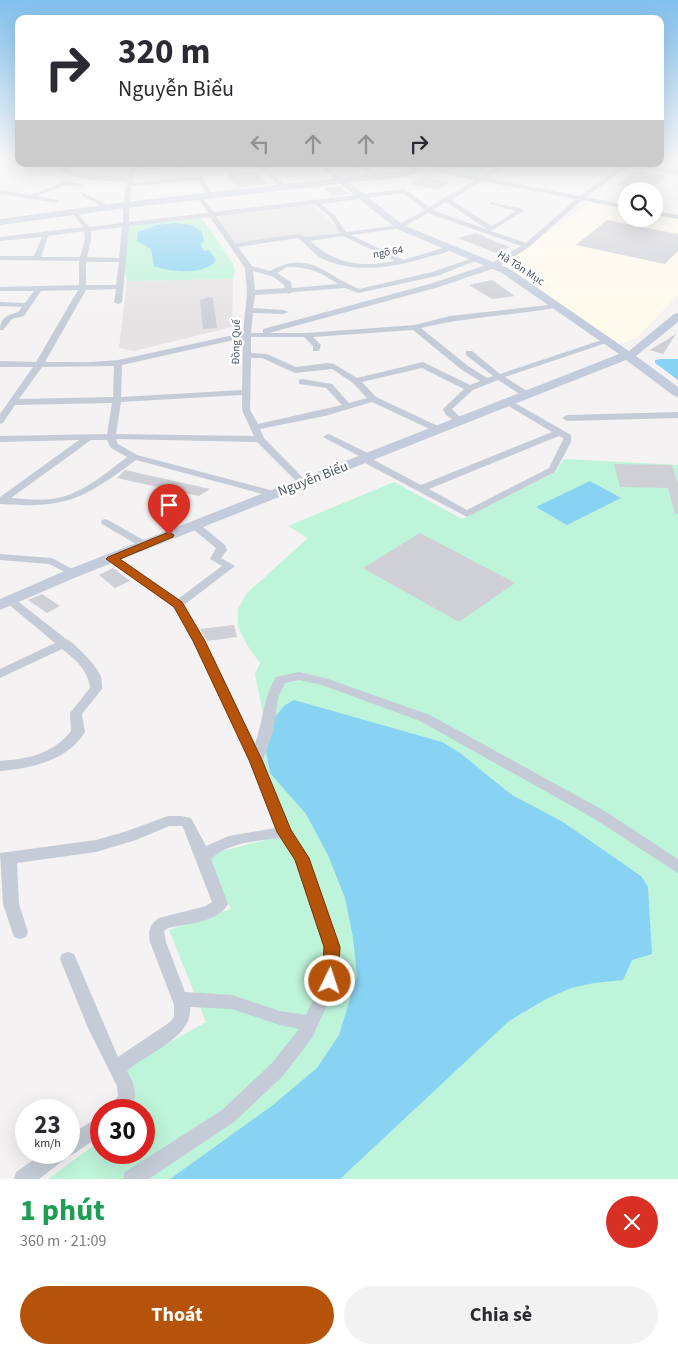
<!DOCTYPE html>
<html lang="vi">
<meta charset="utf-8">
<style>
body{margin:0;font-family:"Source Sans 3",sans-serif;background:#f2f2f3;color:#2b2b33;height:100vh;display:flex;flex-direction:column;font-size:19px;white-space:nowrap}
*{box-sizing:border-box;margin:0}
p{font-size:16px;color:#7c7c81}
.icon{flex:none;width:28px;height:28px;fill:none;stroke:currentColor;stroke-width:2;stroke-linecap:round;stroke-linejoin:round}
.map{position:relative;height:1179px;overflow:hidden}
.sheet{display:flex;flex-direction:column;background:#fff;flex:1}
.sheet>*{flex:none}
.top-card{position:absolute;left:15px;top:15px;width:649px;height:152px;border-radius:10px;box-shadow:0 5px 20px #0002;background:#fff;color:#2b2b33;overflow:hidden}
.tools{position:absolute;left:618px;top:182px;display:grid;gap:10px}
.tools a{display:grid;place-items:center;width:45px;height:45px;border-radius:50%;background:#fff;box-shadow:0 5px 20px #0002;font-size:25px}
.speed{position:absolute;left:15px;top:1099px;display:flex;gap:10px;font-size:25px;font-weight:700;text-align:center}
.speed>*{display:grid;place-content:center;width:65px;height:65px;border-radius:50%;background:#fff;box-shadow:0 5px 20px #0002;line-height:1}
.speed small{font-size:12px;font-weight:400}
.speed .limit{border:8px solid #d22;background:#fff;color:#111}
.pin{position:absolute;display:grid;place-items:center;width:42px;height:42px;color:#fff;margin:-51px -21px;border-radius:50% 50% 50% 0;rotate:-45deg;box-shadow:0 0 5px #0007}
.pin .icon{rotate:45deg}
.me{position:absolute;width:55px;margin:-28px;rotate:4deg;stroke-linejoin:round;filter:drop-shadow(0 0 4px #0008)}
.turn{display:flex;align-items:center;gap:18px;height:105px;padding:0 20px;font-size:22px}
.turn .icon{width:65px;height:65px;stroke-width:2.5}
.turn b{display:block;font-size:35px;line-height:42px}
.lanes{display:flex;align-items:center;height:48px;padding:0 20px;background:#0003;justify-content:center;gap:25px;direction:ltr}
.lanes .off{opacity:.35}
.round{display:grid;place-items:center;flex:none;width:52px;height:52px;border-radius:26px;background:#f2f2f3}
.head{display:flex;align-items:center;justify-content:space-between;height:85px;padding:0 20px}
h1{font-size:30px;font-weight:700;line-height:38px;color:#1e9e55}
.cta{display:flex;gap:10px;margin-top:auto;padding:10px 20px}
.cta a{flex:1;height:58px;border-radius:30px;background:#b45309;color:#fff;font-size:20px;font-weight:700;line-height:58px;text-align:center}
.cta a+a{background:#f2f2f3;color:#2b2b33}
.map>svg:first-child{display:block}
</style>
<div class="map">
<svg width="678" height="1179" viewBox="0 0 678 1179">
<rect width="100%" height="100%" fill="#f4f2f2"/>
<path fill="#fefbec" d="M 590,202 L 626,209 L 626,219 L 654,219 L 654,215 L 678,219 L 678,295 L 638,337 L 626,342 L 616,344 L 507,271 L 509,261 Z"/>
<path fill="#e5e3e4" d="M 310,202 L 341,232 L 306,237 L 299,235 L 231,243 L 210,214 Z
M 233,279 L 232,327 L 134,351 L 119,348 L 127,281 Z"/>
<path fill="#bef4d9" d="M 437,164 L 499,164 L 478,176 L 430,167 Z
M 201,217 L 232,262 L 235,270 L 233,279 L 127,281 L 122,255 L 126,224 Z
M 564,459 L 678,465 L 678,1179 L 48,1179 L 101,1140 L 101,1152 L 144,1152 L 144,1110 L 134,1110 L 120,1071 L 206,1022 L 169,930 L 231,909 L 203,856 L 292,833 L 258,767 L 265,724 L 255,674 L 260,663 L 247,645 L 238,626 L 238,609 L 247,593 L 308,538 L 288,526 L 394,482 L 462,519 L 556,472 Z"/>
<path fill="#88d2f4" d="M 176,223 L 192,225 L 202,232 L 204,242 L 200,243 L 204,251 L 209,250 L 216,260 C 206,276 169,272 154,266 L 151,249 L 137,241 L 138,232 L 157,225 Z
M 661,359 L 678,359 L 678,380 L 655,363 L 655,360 Z
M 590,481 L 621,498 L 567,525 L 536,507 Z
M 294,700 L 442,742 L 460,753 L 512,795 L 563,822 L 641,876 L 648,887 L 652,954 L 632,960 L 623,980 L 594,983 L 571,988 L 546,999 L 509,1021 L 340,1179 L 170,1179 L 273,1105 L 317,1068 L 339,1035 L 357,976 L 353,937 L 345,898 L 328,855 L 306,814 L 270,773 L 265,745 L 274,718 L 285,705 Z"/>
<path fill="#ced0d6" d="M 255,171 L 268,184 L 238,188 L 226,174 Z
M 636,171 L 645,172 L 667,176 L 653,187 L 636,184 L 632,187 L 616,185 Z
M 424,177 L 451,182 L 438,190 L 410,184 Z
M 339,186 L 349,194 L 333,196 L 324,188 Z
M 607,220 L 678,234 L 678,251 L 665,264 L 576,245 Z
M 476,233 L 496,242 L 510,247 L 496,253 L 458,238 Z
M 492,280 L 515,296 L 492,299 L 469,285 Z
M 209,297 L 213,298 L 217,328 L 203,329 L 200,300 Z
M 676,334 L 663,354 L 650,350 Z
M 614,464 L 672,465 L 678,484 L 678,514 L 675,514 L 668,488 L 620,487 Z
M 125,470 L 210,489 L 199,496 L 117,478 Z
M 420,533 L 515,583 L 459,622 L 363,568 Z
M 113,568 L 130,581 L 115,588 L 99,575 Z
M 42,594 L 60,606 L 47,613 L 28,600 Z
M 234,625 L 237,637 L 207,641 L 200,629 Z"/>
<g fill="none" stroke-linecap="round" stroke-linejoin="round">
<path fill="#c5ccd7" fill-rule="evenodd" d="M 52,164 L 58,164 L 79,173 L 128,178 L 130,164 L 136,164 L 135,168 L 194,164 L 191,166 L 135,171 L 133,183 L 200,176 L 203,178 L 213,196 L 208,197 L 198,180 L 132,186 L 129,205 L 129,222 L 208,213 L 197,197 L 200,195 L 214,212 L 404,189 L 429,207 L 475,180 L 422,169 L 422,167 L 424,166 L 480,177 L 502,164 L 509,164 L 486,178 L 580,196 L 625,164 L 631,164 L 586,197 L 626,205 L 626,209 L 582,200 L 529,247 L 498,267 L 439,287 L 269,333 L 306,333 L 415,325 L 450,316 L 557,304 L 558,306 L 554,308 C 510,316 464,317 421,328 L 468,366 L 487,378 L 493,376 L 466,355 L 466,351 L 472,351 L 500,374 L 605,339 L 612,341 L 505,377 L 530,393 L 530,397 L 524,397 L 498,380 L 473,390 L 452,409 L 464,421 L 459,424 L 446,415 L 443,409 L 464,389 L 422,368 L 362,382 L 376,397 L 440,427 L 440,431 L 434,431 L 372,402 L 325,416 L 260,429 L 264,438 L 306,481 L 308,483 L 303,486 L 300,485 L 257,442 L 116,439 L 118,444 L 137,455 L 278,492 L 279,494 L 278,496 L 270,496 L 136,460 C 83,499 67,509 0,504 L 0,497 L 79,440 L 0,442 L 0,436 L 107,434 L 112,403 L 15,405 L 3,423 L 0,424 L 0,414 L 33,367 L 0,367 L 0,361 L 36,362 L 78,290 L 41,291 L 24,316 L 12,319 L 3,330 L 0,330 C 0,318 7,315 18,312 L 22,307 L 0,306 L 0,302 L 25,303 L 34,291 L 0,291 L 0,287 L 79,285 L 79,261 L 0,260 L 0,256 L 34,256 L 42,237 L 0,241 L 0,237 L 83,227 L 72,212 L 75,210 L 89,227 L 123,223 L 123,205 L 127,182 C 103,180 70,182 52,164 ZM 482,181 L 576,199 L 526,243 L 491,231 L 523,211 L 523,209 L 490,202 L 490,204 L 516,211 L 492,226 L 451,200 ZM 403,193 L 425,210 L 398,225 L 346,232 L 335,216 L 321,204 ZM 446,202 L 488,230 L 432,210 ZM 315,204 L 331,218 L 340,233 L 305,237 L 299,234 L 235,243 L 216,216 ZM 428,213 L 521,246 L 492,263 L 433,283 L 263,329 L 263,333 L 251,333 L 253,313 L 284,314 L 288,312 L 284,310 L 253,308 L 255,295 L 286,293 L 289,294 L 293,292 L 345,288 L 358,293 L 437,276 L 483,258 L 479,256 L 432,272 L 359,289 C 325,275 309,249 270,271 L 252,266 L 238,247 L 298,238 C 307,245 314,255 325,260 C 358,274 395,267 428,257 C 436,255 447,253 453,248 L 450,246 L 403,260 L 351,235 L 402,228 ZM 210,217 L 245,268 L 247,293 L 243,333 L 118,360 L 90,362 L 45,362 L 86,290 L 116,289 L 114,302 L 118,304 L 122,302 L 129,226 ZM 122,227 L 119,258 L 87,257 L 91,239 L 91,231 ZM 84,231 L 85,239 L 80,257 L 41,257 L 48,236 ZM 343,236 L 395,261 C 361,268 335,264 310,241 ZM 86,262 L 119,262 L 116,285 L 86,285 ZM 287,267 C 310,267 320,272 338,284 L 292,288 L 291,282 L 277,273 ZM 253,271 L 274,277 L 284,285 L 285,288 L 255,290 ZM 413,330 L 462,370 L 480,381 L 470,385 L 423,362 L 357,378 L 334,364 L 327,363 L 296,367 L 267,354 L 251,353 L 251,337 L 304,337 L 313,346 L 313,351 L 319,351 L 321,345 L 313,337 ZM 243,338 L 242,390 L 121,397 L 122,365 ZM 251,358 L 262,358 L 295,373 L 332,369 L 353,383 L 367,398 L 349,403 L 332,384 L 302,379 L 299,380 L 299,384 L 326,388 L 342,405 L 258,424 L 250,410 ZM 114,366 L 113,397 L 19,399 L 42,367 ZM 242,395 L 242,410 L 254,436 L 116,434 L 121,402 ZM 91,440 L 107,440 L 111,448 L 127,457 C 107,472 84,493 57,498 C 42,501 26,499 11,498 Z
M 257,164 L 263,164 L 286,187 L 286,189 L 282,189 Z
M 318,164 L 324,164 L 345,181 L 340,182 Z
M 351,164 L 358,164 L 386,176 L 381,177 Z
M 67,181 L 85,185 L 82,187 L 67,185 L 36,196 L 59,200 L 59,202 L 57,203 L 0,194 L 0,190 L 30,195 Z
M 82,194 L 86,194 L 112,207 L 107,208 L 82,196 Z
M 654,211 L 678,215 L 678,219 L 654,215 Z
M 508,399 L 571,435 L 571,442 L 555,472 L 467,517 L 361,461 L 359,459 L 361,457 L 323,437 L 328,434 L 331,435 L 372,455 L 374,457 L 372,459 L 421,485 L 552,432 L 505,404 L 504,402 ZM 559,436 L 563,438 L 563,440 L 549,468 L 467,510 L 429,489 Z
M 678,412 L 678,418 L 567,421 L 562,418 L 567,415 Z
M 106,519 L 149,543 L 150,545 L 149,547 L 141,547 L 102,524 L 101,522 L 102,520 Z
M 194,522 L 198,523 L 225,545 L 227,550 L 221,558 L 235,566 L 184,605 L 205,641 L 255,744 C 263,722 263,698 276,677 L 299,672 L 325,678 L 430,715 L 603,810 L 678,859 L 678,873 L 593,818 L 420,721 L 322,685 L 299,680 L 285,683 L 278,698 L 273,732 L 263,760 L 290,830 L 309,858 L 340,947 L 338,981 L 312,1038 L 283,1076 L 234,1122 L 149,1179 L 123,1179 L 125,1172 L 222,1110 L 271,1064 L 299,1029 L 280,1025 L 232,1009 L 190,1007 C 193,1038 147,1053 127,1071 C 135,1085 139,1097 129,1110 L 109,1110 L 118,1096 L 117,1086 L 88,1028 L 60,959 L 62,954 L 68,952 L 74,954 L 118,1057 L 170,1022 L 174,1017 L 174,1005 L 150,942 C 148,931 149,925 159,918 L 206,906 L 212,902 L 184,830 L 182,826 L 169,826 L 136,840 L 96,852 L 17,863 L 19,904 L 28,932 L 26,937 L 20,939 L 14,937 L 3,904 L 0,853 L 96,840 L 127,831 L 168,816 L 181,816 L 191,818 L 206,846 L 229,836 L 275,828 L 249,760 L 193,641 L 173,606 L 107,559 L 112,556 L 116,557 L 178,599 L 222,566 L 210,559 L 216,548 L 190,527 L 189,525 ZM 280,838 L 295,860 L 324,947 L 322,981 L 306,1015 L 280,1011 L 232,995 L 185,992 L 166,942 L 164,931 L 168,928 C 186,924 219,922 228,904 L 211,859 C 229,842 257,841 280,838 Z
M 0,554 L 52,558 L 79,573 L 73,576 L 49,564 L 0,560 Z
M 11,598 L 15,599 L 66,639 C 74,642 98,667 101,677 C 102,680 102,685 102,689 L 82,714 L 85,732 C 67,761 32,768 0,771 L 0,761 C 28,759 53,754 71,731 L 70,713 L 90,688 C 88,670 76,660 62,649 L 0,678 L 0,669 L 55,643 L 7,603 L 5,601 L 7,599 Z
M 101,1115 L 101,1135 L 75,1153 L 69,1156 L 39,1179 L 14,1179 L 16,1172 L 45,1152 L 69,1152 L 69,1136 Z"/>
<path fill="#c3ccdc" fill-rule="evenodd" d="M 424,164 L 435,164 C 417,180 373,180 349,182 L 403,225 L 510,269 L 629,351 L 674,314 L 678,313 L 678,322 L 636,356 L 678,387 L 678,397 L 674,396 L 626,360 L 79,576 L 0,610 L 0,599 L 67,570 L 619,354 L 502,273 L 397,229 L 340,184 L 126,208 L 0,225 L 0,219 L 126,202 L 401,171 Z
M 626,164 L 644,164 L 678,169 L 678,175 L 630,167 Z"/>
</g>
<linearGradient id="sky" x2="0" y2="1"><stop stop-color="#81c0ed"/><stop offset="0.49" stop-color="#faf9f9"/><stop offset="1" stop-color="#faf9f9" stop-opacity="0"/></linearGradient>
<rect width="678" height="324" fill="url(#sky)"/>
<path fill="#b45309" stroke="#753606" d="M 169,532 L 174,535 L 173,537 L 120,559 L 182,602 L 205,641 L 262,760 L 291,830 L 309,858 L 340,947 L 338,981 L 336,986 L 330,988 L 324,986 L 322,981 L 324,947 L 295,860 L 277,832 L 249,760 L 193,641 L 174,607 L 106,559 L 108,557 Z"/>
<g text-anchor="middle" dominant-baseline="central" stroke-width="4.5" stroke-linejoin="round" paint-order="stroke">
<g font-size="11" fill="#485261" stroke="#fff">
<text transform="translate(388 252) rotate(-10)">ngõ 64</text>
<text transform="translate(521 268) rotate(33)">Hà Tôn Mục</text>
<text transform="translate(236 342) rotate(-89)">Đồng Quế</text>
</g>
<g font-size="14" fill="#485261" stroke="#fff">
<text transform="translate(313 479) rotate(-21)">Nguyễn Biểu</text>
</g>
</g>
</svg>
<div class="tools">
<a><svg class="icon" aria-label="search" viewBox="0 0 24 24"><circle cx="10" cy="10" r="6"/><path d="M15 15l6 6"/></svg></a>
</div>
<div class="speed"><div>23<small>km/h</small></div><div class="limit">30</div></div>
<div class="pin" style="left:169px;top:535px;background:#d93025"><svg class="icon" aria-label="arrive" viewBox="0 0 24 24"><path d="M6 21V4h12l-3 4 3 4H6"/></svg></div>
<svg class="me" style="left:330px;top:981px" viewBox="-20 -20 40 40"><circle r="17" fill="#b45309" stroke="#fff" stroke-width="3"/><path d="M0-11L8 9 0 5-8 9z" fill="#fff"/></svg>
<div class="top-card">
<div class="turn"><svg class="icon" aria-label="right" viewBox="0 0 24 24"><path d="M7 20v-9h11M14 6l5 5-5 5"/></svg><div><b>320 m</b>Nguyễn Biểu</div></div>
<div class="lanes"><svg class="icon off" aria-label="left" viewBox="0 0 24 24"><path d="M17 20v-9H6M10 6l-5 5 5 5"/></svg><svg class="icon off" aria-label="ahead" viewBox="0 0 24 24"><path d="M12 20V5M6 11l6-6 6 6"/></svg><svg class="icon off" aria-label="ahead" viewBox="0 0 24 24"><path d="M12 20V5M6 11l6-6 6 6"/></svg><svg class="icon" aria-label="right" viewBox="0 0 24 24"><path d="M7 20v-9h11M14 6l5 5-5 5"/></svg></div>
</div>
</div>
<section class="sheet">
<div class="head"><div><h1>1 phút</h1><p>360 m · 21:09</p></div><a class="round" style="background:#d93025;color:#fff"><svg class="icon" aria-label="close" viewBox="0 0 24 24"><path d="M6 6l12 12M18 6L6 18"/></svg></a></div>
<div class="cta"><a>Thoát</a><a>Chia sẻ</a></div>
</section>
